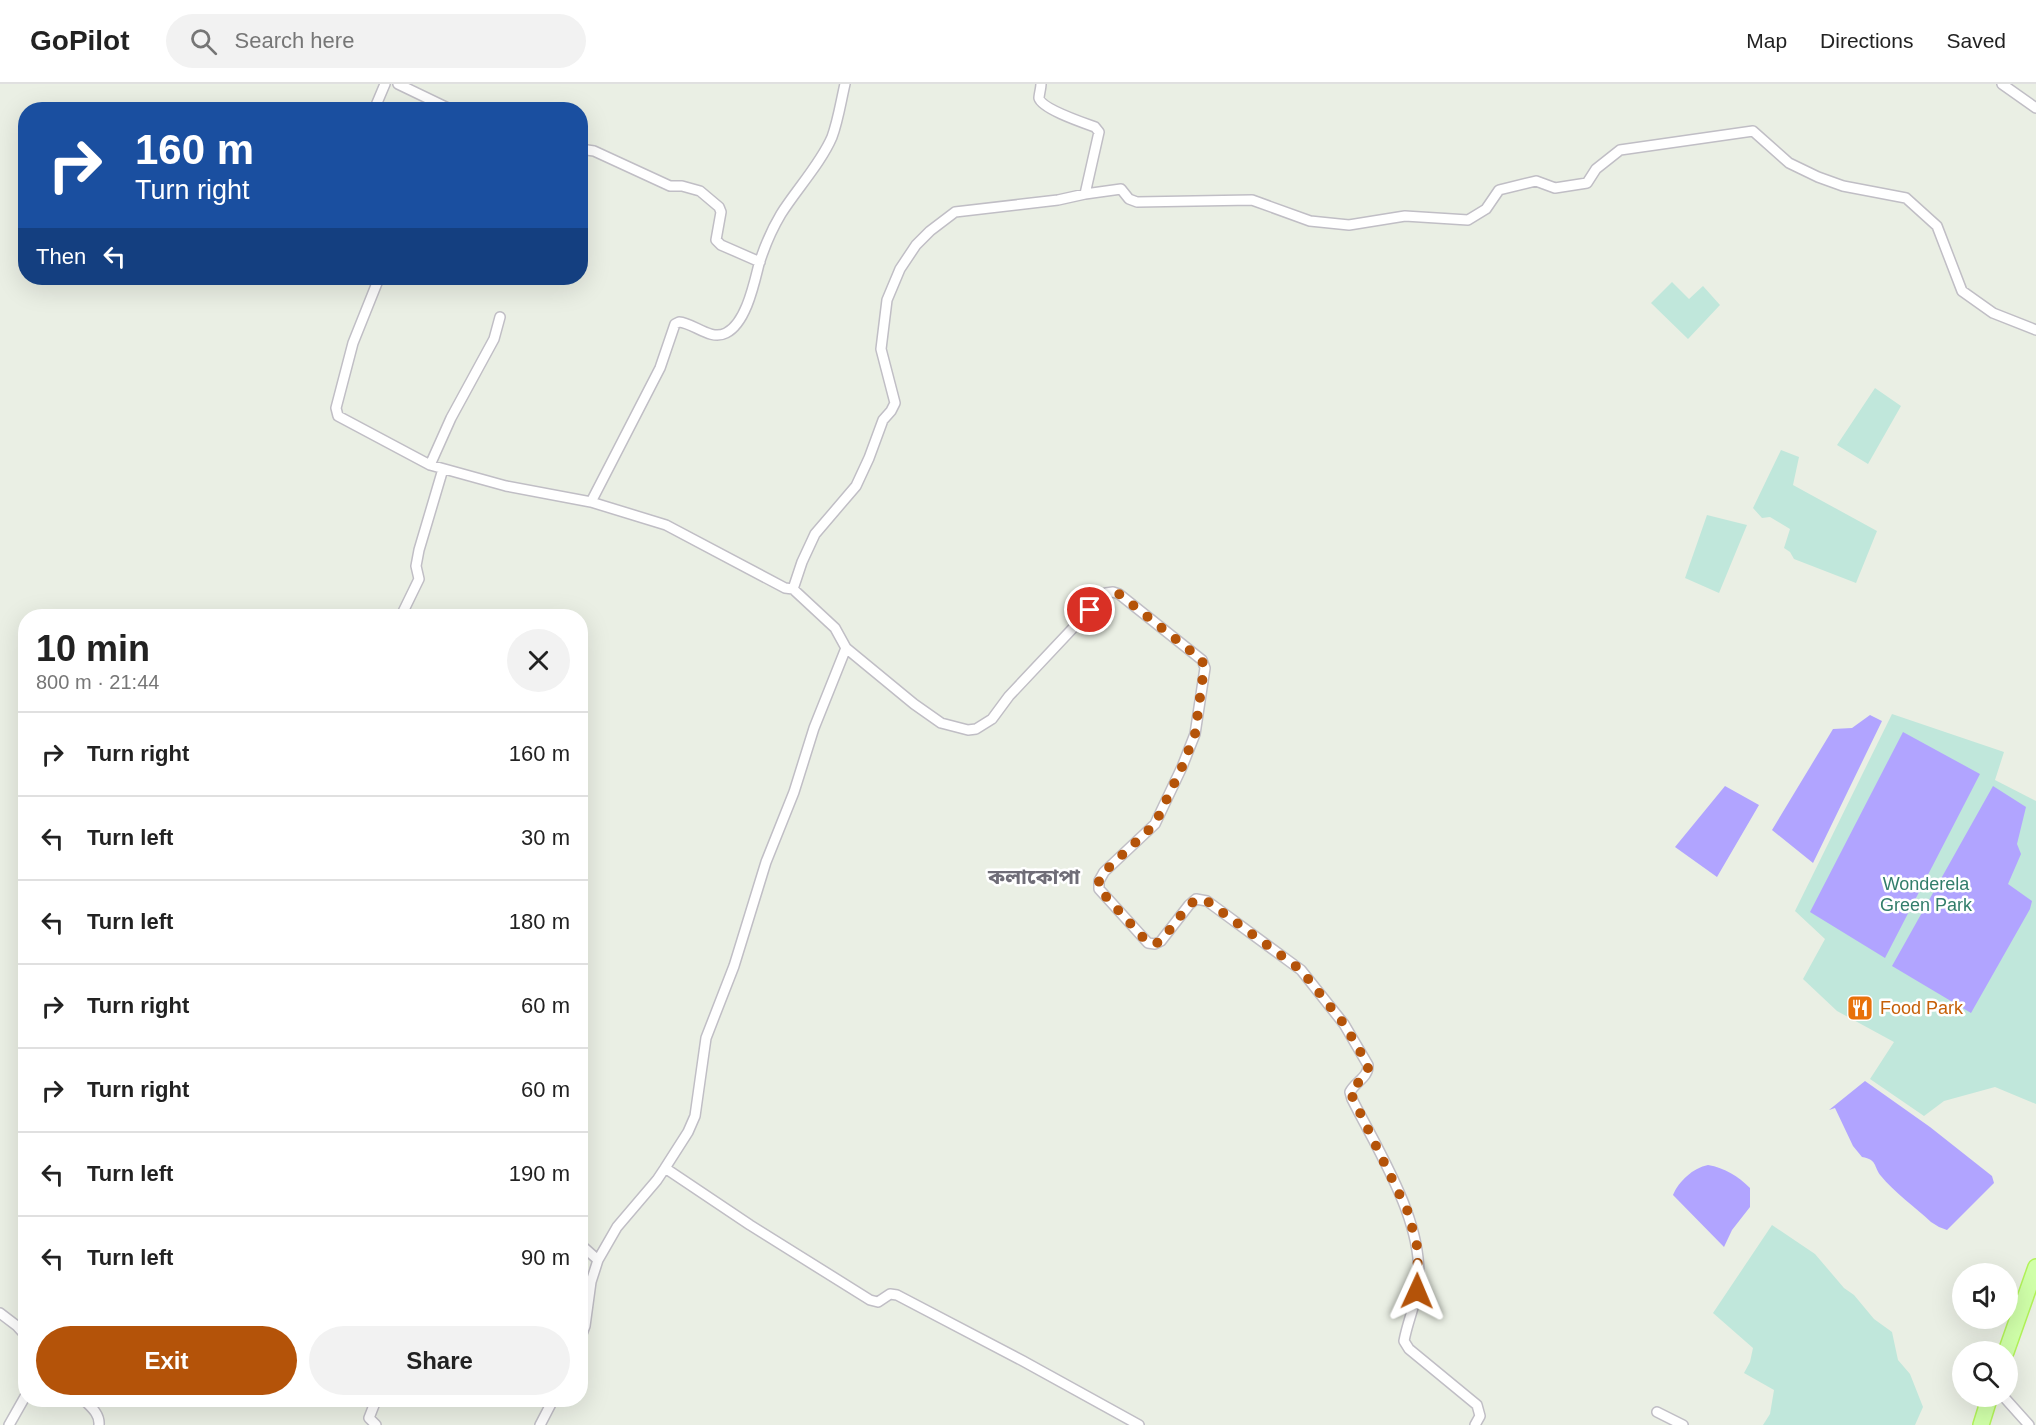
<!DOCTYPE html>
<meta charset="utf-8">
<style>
body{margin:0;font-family:Arial,"Noto Sans Bengali",sans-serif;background:#f2f2f2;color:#222;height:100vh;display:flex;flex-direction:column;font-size:22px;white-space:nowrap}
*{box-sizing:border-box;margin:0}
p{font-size:20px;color:#767676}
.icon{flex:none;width:33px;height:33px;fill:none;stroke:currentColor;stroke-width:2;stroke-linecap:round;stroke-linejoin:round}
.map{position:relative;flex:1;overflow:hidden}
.details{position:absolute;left:18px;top:525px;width:570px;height:798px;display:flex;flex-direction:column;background:#fff;border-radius:24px;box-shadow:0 6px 24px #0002}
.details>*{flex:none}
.hud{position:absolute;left:18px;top:18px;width:570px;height:183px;border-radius:24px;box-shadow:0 6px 24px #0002;background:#1a4fa0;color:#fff;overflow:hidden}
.buttons{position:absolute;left:1952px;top:1179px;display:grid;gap:12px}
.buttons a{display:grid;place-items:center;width:66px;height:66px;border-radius:50%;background:#fff;box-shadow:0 6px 24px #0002;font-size:30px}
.pin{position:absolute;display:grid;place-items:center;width:51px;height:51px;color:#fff;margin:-26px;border:3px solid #fff;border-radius:50%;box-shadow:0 2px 6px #0007}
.me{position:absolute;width:66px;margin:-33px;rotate:1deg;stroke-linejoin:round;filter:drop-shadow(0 0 4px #0008)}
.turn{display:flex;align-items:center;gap:21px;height:126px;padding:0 18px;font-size:27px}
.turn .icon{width:78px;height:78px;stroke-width:2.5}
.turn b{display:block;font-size:42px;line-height:51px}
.then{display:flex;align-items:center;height:57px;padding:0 18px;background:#0003;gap:12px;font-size:22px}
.round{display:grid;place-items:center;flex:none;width:63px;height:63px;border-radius:32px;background:#f2f2f2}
.summary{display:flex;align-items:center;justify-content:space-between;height:102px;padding:0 18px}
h1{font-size:36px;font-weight:600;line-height:45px}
.button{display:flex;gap:12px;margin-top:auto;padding:12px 18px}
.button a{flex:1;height:69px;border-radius:36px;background:#b45309;color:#fff;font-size:24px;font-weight:600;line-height:69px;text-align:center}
.button a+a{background:#f2f2f2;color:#222}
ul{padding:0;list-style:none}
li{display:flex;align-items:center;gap:18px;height:84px;padding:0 18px;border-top:2px solid #e0e0e0}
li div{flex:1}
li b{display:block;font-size:22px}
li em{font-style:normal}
header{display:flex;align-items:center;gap:36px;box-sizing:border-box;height:84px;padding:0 30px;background:#fff;border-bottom:2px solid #e0e0e0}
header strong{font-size:28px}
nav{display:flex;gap:33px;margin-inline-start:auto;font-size:21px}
.search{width:420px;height:54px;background:#f2f2f2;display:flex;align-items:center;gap:15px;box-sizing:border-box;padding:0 21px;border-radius:33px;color:#767676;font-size:22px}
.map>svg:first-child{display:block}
</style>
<header>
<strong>GoPilot</strong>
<div class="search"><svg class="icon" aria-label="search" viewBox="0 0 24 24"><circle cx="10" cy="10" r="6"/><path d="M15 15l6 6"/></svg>Search here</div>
<nav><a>Map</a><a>Directions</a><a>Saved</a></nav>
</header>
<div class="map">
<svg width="2036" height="1341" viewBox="0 0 2036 1341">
<rect width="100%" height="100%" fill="#eaefe4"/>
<path fill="#c0e7db" d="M 1672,198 L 1689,215 L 1703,202 L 1720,221 L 1688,255 L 1651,219 Z
M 1875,304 L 1901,322 L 1868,380 L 1837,361 Z
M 1781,366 L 1799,373 L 1793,401 L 1877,447 L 1856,499 L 1794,475 L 1790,468 L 1784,464 L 1790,445 L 1770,433 L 1762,434 L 1753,424 Z
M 1707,431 L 1747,441 L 1719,509 L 1685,494 Z
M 1892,630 L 2004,668 L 1995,696 L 2036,717 L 2036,1020 L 1995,1003 L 1944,1017 L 1924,1032 L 1870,995 L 1894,958 L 1837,927 L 1803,895 L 1825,855 L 1795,827 Z
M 1772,1141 L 1815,1170 L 1844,1204 L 1854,1211 L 1874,1235 L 1892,1248 L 1898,1276 L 1910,1290 L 1923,1323 L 1915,1341 L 1763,1341 L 1770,1330 L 1774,1306 L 1744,1289 L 1750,1278 L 1753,1264 L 1713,1229 Z"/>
<path fill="#b1a4ff" d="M 1870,631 L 1882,637 L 1813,779 L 1772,746 L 1833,645 L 1852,644 Z
M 1903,648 L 1980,690 L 1885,874 L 1810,828 Z
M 1725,702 L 1759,721 L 1717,793 L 1675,763 Z
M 1993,702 L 2026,723 L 2017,760 L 2021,770 L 2008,800 L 2032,817 L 2030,825 L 1971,929 L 1892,882 Z
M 1865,997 L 1930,1043 L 1992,1092 L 1994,1099 L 1947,1146 L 1939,1143 L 1931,1138 C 1916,1124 1893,1107 1881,1092 C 1873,1082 1878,1076 1862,1073 L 1853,1062 L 1835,1024 L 1829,1026 Z
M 1708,1081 C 1725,1084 1738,1092 1750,1104 L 1750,1123 L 1732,1146 L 1724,1163 L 1673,1111 C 1679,1097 1693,1084 1708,1081 Z"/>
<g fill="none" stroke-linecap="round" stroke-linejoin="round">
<defs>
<path id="minor" d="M 398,0 L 452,26
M 1041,0 C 1041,4 1039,11 1039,14 C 1042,25 1084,39 1095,43 L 1099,48 L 1085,110
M 2002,0 L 2036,24
M 374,26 L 385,0
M 580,65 L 594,67 L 670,102 L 682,102 L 700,107 L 719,123 L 721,128 L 716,156 L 721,161 L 760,178
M 379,194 L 353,259 L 336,324 L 338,332 L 430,381 L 506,402 L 591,418
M 430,381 L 451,334 L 494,255 L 500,233
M 793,505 L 785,504 L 666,441 L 591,418 L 660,284 L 675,240 L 679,238 C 694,239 710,257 726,249 C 746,239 754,200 759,180 C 764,164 772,145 781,130 C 796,106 821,79 832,53 C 838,37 841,17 845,0
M 401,532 L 419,495 L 416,482 L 419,466 L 443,385
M 846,564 L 914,620 L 941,639 L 968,646 L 976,645 L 992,635 L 1009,612 L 1106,509 L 1113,508 L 1119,510 L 1202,576 L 1205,584 L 1195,650 L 1182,683 L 1155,740 L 1104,788 L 1099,797 L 1099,805 L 1148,859 L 1155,860 L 1161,857 L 1189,821 L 1196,815 L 1207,817 L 1301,886 L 1344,940 L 1368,981 C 1369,993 1355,998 1350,1008 L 1352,1015 C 1379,1069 1429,1145 1417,1208 C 1414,1224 1407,1240 1404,1257 L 1409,1265 L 1477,1321 L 1480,1332 L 1475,1341
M 580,1160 L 598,1176
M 0,1229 L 17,1242 L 26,1252
M 580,1255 L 585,1242 L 591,1198 L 598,1176 L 617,1143 L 657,1096 L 665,1084
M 2003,1312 L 2029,1341
M 84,1316 C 91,1323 100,1330 99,1341
M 376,1316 L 369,1334 L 376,1341
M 1657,1328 L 1683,1341
M 9,1341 L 26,1311
M 540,1341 L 553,1316
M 1139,1341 L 1023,1277 L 897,1211 L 890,1210 L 878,1218 L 870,1216 L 750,1141 L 665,1084 L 688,1048 L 695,1032 L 706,954 L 734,882 L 766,778 L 794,708 L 814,644 L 846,564 L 835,544 L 793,505 L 802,478 L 815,450 L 856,402 L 869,374 L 883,336 L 891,327 L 895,319 L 881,265 L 887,216 L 900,185 L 916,161 L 930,147 L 955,128 L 1058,116 L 1085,110 L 1121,105 L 1129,115 L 1137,118 L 1252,116 L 1310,137 L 1349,141 L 1405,132 L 1468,136 L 1486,125 L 1499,106 L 1536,97 L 1555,104 L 1587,99 L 1596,85 L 1620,66 L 1753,47 L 1789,79 L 1818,93 L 1843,102 L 1906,114 L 1937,142 L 1962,207 L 1993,229 L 2036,246"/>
<path id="primary" d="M 2006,1268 L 2036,1183
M 1981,1341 L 1990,1312"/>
</defs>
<use href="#minor" stroke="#c0bec5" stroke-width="12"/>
<use href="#primary" stroke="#b2f359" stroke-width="18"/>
<use href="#minor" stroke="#fff" stroke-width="9"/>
<use href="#primary" stroke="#d0ffa9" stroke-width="15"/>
</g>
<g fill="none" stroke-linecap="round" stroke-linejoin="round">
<path stroke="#b45309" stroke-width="10" stroke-dasharray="0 18" d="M 1090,526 C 1099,517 1106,505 1119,510 L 1202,576 L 1204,584 L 1195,650 L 1182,683 L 1155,740 L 1104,788 L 1099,797 L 1099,805 L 1148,859 L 1155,860 L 1161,857 L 1189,821 L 1197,815 L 1207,817 L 1301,886 L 1344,940 L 1368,981 C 1369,993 1355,999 1350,1008 L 1408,1128 L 1418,1166 L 1417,1207"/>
</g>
<defs>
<symbol id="restaurant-square" viewBox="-11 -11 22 22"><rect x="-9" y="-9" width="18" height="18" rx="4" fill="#e8710a" stroke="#fff"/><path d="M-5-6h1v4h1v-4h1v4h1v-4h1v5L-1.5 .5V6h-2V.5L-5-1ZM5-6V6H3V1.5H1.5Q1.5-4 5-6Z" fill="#fff"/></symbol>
</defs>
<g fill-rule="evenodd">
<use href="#restaurant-square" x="1845" y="909" width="30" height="30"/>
</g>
<g text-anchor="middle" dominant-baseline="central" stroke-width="5" stroke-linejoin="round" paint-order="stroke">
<g font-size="18" fill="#327e6b" stroke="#fff">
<text x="1926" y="800">Wonderela<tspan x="1926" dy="21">Green Park</tspan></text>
</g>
<g font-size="18" fill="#c56008" stroke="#fff" text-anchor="start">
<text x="1880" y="924">Food Park</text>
</g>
<g font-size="21" font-weight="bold" fill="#6f6d77" stroke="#fff">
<text x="1034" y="792">কলাকোপা</text>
</g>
</g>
</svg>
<div class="buttons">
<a><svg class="icon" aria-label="sound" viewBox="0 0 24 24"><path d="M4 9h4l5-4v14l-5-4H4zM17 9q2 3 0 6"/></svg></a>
<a><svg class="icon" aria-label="search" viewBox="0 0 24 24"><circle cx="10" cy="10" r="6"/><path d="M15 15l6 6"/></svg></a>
</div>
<div class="pin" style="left:1090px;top:526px;background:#d93025"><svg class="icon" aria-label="arrive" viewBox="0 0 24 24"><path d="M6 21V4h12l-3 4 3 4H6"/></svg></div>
<svg class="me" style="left:1417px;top:1207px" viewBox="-20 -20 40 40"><path d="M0-17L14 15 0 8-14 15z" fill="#b45309" stroke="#fff" stroke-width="4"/></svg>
<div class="hud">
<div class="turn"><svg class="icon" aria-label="right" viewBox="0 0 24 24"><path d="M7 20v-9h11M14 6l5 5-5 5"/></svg><div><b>160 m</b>Turn right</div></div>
<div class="then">Then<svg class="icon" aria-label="left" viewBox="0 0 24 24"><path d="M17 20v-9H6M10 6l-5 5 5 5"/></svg></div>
</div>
<section class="details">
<div class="summary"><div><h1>10 min</h1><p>800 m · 21:44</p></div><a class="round"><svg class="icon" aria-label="close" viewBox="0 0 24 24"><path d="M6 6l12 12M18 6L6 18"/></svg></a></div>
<ul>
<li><svg class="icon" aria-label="right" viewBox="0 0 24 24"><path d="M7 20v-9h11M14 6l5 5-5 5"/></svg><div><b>Turn right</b></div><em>160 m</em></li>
<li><svg class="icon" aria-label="left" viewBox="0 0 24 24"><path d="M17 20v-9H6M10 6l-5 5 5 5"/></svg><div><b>Turn left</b></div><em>30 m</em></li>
<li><svg class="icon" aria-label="left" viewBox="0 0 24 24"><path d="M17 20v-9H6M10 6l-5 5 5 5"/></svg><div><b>Turn left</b></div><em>180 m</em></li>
<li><svg class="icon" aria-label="right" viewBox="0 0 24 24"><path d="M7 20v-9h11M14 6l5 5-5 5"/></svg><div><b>Turn right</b></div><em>60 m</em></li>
<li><svg class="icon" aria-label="right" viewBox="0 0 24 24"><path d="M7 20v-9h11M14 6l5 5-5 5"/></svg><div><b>Turn right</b></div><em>60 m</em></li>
<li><svg class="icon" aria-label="left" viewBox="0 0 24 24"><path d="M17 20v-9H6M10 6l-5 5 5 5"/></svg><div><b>Turn left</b></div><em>190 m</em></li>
<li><svg class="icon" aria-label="left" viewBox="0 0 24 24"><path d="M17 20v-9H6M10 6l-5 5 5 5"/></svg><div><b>Turn left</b></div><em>90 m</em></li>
</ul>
<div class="button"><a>Exit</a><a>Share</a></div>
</section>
</div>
